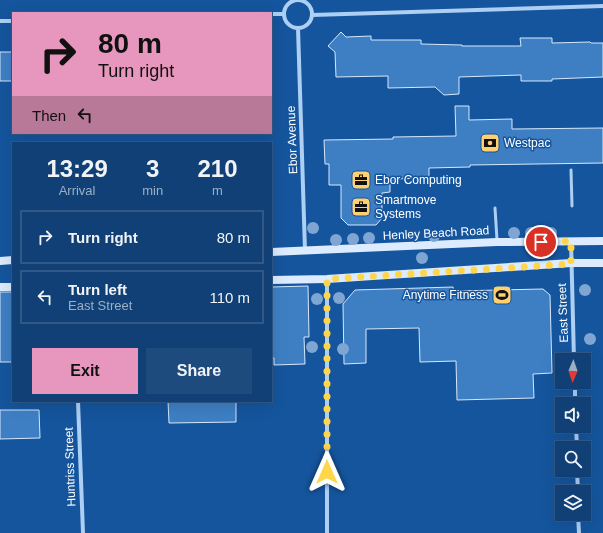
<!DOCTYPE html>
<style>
body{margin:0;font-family:Arial,sans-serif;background:#1e4b7e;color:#f1f3f6;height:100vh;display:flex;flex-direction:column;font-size:15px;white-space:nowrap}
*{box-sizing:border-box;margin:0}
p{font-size:13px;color:#9cafc5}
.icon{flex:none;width:22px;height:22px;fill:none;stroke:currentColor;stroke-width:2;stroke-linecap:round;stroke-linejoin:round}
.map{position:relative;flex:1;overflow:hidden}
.side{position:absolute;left:12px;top:142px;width:260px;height:260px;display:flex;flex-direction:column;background:#104076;border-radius:0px;box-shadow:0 4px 16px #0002,0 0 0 1px #305988}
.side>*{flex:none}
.guide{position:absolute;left:12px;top:12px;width:260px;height:122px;border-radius:0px;box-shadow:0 4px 16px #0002,0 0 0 1px #305988;background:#e797bd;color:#111;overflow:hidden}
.needle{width:26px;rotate:182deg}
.fabs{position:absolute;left:555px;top:353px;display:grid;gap:8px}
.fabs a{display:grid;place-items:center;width:36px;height:36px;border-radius:0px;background:#104076;box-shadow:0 4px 16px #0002,0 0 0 1px #305988;font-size:20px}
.pin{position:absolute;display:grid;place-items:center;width:34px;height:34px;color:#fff;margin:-17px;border:2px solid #fff;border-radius:50%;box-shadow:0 1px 4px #0007}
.me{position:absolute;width:44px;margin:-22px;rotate:0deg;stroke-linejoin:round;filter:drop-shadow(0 0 3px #0008)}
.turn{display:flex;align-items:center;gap:14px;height:84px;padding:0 20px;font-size:18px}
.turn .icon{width:52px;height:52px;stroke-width:2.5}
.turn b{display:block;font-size:28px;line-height:34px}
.then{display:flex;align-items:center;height:38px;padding:0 20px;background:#0003;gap:8px;font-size:15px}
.eta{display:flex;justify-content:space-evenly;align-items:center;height:68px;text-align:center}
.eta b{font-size:24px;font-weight:600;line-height:28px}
.cta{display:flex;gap:8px;margin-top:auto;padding:8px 20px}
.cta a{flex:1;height:46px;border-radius:0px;background:#e797bd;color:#111;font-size:16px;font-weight:600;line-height:46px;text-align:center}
.cta a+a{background:#1e4b7e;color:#f1f3f6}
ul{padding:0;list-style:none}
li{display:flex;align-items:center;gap:12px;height:54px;margin:0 8px 6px;padding:0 12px;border:2px solid #305988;border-radius:0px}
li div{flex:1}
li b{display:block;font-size:15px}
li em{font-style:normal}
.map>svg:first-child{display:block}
</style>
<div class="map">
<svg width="603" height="533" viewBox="0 0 603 533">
<rect width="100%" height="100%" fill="#15559d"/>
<path fill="#3e7fc4" stroke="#d5e8fd" d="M 341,32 L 346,37 L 371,36 L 371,40 L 421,40 L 421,44 L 462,45 L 462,46 L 521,46 L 520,38 L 552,38 L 552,43 L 590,42 L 591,43 L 603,43 L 603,77 L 552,79 L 552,81 L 521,81 L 521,75 L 459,77 L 459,94 L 444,95 L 435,87 L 388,88 L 388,76 L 336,77 L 335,52 L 328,46 Z
M 0,52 L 13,52 L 13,81 L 0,81 Z
M 455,106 L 469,106 L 469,120 L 512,119 L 512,129 L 603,128 L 603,163 L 470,165 L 470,167 L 429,168 L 429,178 L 394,179 L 394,181 L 390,181 L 390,192 L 382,193 L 382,218 L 376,225 L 348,225 L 341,218 L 341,185 L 329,185 L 329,164 L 325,164 L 324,140 L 393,139 L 393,137 L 456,136 Z
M 308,286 L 309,337 L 304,337 L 305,364 L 274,365 L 274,358 L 271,358 L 271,287 Z
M 453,287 L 454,291 L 543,289 L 550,295 L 552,373 L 533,374 L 534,398 L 457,400 L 456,361 L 420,362 L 419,328 L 366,329 L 366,363 L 344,364 L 343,304 L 355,290 Z
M 0,292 L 13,292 L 13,362 L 0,362 Z
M 168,401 L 236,401 L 236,422 L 169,423 Z
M 0,410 L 39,410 L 40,438 L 0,439 Z"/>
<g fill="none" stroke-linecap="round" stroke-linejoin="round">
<path stroke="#adcff3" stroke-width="3" d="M 571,170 L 572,206
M 495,208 L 497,240"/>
<path stroke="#adcff3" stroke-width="4" d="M284 14a14 14 0 1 1 28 0a14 14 0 1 1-28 0Z
M 271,14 L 284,14
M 312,15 L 603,6
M 0,21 L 13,21
M 298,28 L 305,251
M 571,241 L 574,360
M 327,279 L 327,533
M 575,382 L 575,404
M 78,401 L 83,533
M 576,426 L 577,448
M 577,470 L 578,492
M 578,514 L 579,533"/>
<path stroke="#dcebfd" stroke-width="8" d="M 271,252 L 497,242 L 603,241
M 0,261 L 13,260
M 271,280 L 327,279 L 571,263 L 603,263
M 0,287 L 13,287"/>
</g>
<g fill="#7fa6d2">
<circle cx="313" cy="228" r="6"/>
<circle cx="514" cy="233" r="6"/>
<circle cx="531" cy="233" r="6"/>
<circle cx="551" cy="233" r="6"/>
<circle cx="434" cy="236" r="6"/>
<circle cx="369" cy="238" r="6"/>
<circle cx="353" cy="239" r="6"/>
<circle cx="336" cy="240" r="6"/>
<circle cx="422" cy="258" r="6"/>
<circle cx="585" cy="290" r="6"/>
<circle cx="339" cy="298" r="6"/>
<circle cx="317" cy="299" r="6"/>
<circle cx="590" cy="339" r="6"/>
<circle cx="312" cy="347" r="6"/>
<circle cx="343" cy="349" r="6"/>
</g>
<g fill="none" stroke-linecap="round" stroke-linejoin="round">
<path stroke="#ffd54a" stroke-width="7" stroke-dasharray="0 12.6" d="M 327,472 L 327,279 L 571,264 L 571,241 L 541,242"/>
</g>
<defs>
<symbol id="bank-square" viewBox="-11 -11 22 22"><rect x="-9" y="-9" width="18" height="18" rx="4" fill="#ffd06f" stroke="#15559d"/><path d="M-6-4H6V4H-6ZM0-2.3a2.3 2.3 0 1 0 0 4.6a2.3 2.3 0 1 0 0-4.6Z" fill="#111"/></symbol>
<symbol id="office-square" viewBox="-11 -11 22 22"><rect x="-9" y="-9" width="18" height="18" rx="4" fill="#ffd06f" stroke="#15559d"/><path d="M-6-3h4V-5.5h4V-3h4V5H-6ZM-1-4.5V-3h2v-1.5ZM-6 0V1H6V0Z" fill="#111"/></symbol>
<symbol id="stadium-square" viewBox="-11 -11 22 22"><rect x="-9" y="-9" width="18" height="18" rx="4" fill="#ffd06f" stroke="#15559d"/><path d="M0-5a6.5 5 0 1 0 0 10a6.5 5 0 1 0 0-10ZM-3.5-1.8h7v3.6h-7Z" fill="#111"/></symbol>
</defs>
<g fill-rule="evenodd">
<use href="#bank-square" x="479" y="132" width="22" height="22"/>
<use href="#office-square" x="350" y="169" width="22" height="22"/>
<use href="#office-square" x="350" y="196" width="22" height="22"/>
<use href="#stadium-square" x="491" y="284" width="22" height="22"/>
</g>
<g text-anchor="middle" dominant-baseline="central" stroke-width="3" stroke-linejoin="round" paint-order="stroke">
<g font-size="12" fill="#fff" stroke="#15559d">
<text transform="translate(292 140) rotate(-92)">Ebor Avenue</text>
<text transform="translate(436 233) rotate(-3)">Henley Beach Road</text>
<text transform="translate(563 313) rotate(-92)">East Street</text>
<text transform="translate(70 467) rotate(-92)">Huntriss Street</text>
</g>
<g font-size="12" fill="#fff" stroke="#15559d" text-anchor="start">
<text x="504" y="143">Westpac</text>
<text x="375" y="180">Ebor Computing</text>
<text x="375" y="200">Smartmove<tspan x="375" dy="14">Systems</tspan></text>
<text x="488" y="295" text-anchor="end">Anytime Fitness</text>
</g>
</g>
</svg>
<div class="fabs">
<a><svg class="needle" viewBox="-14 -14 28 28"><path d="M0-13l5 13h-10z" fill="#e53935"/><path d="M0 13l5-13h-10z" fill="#9cafc5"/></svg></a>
<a><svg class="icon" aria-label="sound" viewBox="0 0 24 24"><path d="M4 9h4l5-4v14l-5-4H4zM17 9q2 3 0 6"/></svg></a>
<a><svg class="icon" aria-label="search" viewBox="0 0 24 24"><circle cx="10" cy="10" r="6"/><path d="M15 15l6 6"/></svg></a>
<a><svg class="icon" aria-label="layers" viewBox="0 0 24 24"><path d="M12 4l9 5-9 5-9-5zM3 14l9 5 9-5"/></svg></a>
</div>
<div class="pin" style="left:541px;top:242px;background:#d93025"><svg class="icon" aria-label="arrive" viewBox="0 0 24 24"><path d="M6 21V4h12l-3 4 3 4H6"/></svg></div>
<svg class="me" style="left:327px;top:472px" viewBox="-20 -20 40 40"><path d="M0-17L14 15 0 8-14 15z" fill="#ffd54a" stroke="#fff" stroke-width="4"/></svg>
<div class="guide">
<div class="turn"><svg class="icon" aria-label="right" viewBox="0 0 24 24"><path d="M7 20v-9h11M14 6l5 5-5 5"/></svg><div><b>80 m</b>Turn right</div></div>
<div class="then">Then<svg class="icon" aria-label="left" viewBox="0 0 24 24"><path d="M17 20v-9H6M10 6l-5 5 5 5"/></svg></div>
</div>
<section class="side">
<div class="eta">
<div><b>13:29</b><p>Arrival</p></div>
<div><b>3</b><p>min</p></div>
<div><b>210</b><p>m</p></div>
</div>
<ul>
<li><svg class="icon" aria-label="right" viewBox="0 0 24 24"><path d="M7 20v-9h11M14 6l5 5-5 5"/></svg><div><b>Turn right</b></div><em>80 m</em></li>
<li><svg class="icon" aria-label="left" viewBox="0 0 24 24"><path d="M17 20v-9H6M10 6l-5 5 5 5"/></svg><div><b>Turn left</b><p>East Street</p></div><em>110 m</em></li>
</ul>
<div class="cta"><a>Exit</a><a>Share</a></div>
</section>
</div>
